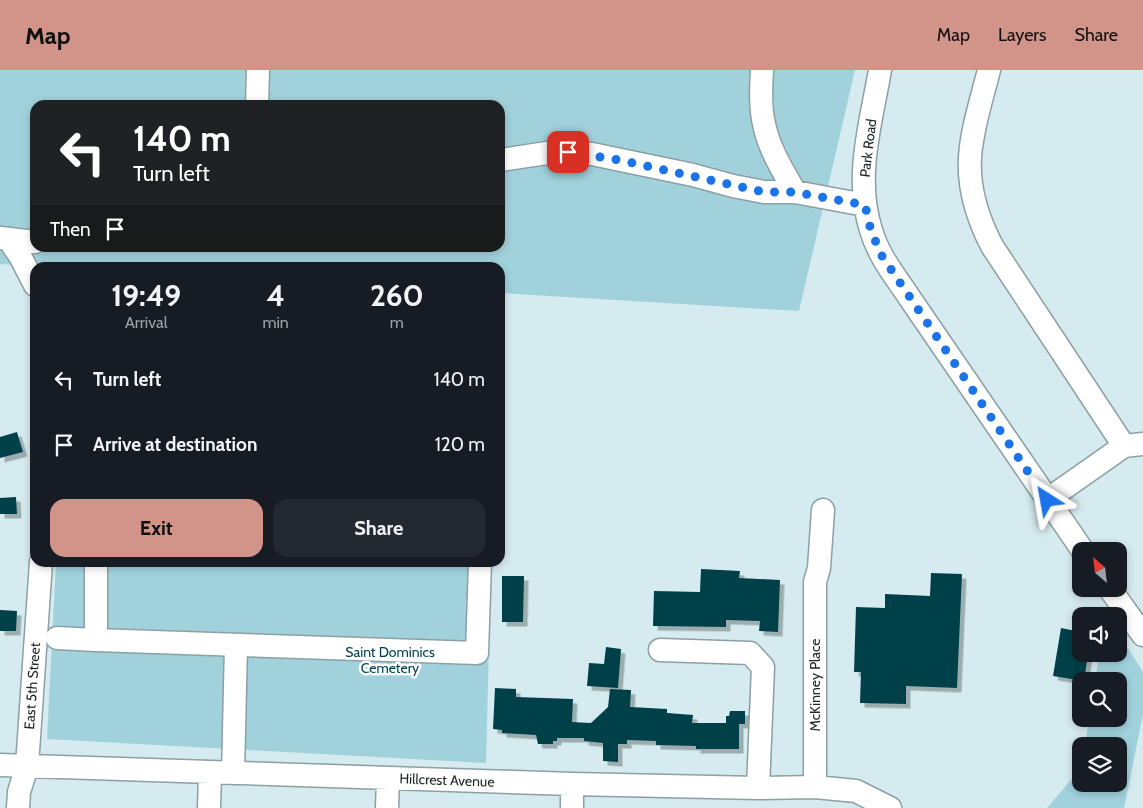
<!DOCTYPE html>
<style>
body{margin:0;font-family:Cabin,sans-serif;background:#242831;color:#f1f3f6;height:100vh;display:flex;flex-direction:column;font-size:19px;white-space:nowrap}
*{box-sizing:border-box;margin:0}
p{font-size:16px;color:#9ea1a6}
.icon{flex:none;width:28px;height:28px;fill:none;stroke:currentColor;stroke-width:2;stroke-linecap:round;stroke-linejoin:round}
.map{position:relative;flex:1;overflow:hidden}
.sheet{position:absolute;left:30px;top:192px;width:475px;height:305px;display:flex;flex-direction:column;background:#171b24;border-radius:15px;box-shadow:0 2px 8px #0003}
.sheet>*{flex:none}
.guide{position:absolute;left:30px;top:30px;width:475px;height:152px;border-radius:15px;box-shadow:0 2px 8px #0003;background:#202124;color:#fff;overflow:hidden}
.needle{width:32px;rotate:332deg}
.controls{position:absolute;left:1072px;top:472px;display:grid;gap:10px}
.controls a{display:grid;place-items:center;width:55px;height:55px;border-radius:10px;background:#171b24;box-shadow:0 2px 8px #0003;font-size:25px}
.pin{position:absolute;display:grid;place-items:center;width:42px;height:42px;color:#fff;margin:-21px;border-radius:10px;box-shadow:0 2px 8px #0006}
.me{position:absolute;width:55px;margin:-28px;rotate:326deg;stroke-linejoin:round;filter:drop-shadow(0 0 4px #0008)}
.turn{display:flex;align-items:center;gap:18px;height:105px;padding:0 20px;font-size:22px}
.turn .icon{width:65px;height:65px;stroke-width:2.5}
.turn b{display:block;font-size:35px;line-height:42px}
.then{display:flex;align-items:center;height:48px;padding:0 20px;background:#0003;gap:10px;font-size:19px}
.eta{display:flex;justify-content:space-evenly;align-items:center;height:85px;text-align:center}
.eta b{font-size:30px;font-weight:800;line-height:35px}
.button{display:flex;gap:10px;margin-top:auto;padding:10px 20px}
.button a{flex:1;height:58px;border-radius:15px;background:#d29489;color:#111;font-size:20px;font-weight:800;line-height:58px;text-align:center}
.button a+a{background:#242831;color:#f1f3f6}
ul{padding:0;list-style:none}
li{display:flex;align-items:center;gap:15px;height:65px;padding:0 20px}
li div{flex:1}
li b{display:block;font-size:19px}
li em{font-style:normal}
header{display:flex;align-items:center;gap:30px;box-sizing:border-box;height:70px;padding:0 25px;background:#d29489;color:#111}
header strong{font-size:24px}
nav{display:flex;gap:28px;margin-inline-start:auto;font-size:18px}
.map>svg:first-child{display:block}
</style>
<header>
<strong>Map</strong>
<nav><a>Map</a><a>Layers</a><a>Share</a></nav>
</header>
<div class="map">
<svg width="1143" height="738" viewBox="0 0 1143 738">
<defs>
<filter id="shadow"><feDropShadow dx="4.5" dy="4.5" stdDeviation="0" flood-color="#0004"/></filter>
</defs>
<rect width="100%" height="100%" fill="#d5ebef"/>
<path fill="#a1d2dc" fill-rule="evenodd" d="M 0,0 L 855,0 L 799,241 L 500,223 L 500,198 L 53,198 L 0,194 ZM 35,35 L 500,35 L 500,178 L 35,178 Z
M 56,493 L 491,493 L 486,693 L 47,669 Z
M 1119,564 L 1143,602 L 1143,644 L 1124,738 L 1047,738 L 1081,698 L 1081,714 L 1119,714 L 1119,676 L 1085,676 L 1089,649 L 1119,649 L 1119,611 L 1095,611 L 1099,584 L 1119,584 Z"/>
<path fill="#00404a" filter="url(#shadow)" d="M 17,362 L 23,382 L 0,388 L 0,367 Z
M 16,427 L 17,444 L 0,444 L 0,428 Z
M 701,499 L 740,501 L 739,508 L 780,510 L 778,562 L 759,561 L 760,551 L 726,550 L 726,557 L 653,556 L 654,521 L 700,522 Z
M 931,503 L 962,504 L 957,618 L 906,616 L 906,634 L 860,633 L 861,602 L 854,602 L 856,537 L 885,538 L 885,524 L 930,526 Z
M 502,506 L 524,506 L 523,552 L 502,552 Z
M 0,540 L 17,541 L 16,561 L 0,561 Z
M 1061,558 L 1081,562 L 1081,584 L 1088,584 L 1084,611 L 1053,606 Z
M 606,577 L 621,579 L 618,618 L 587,616 L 589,593 L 604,594 Z
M 495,618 L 516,619 L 516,627 L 573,629 L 572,652 L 591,653 L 608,637 L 610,619 L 631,620 L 630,637 L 667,639 L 667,643 L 693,645 L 692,653 L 726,653 L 726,646 L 729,646 L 730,641 L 745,641 L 745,654 L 739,654 L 739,679 L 696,679 L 696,676 L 656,675 L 656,671 L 627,670 L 627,674 L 618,674 L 618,692 L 603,691 L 603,673 L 584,671 L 584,668 L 557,668 L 557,671 L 553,671 L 553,674 L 538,674 L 536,665 L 502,663 L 502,660 L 493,659 Z"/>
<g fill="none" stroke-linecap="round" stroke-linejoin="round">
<defs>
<path id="minor" d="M 762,0 C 761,18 760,37 764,54 C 769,79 783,101 795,122
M 880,0 C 871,53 854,107 871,160 C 878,185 895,206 909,227 L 1083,481
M 989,0 C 982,28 972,58 970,87 C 968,118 978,149 992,176 L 1124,376
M 257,35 L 258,0
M 500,90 L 547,83 L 568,82 L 592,84 L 693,105 L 733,116 L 764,122 L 795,122 L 865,135
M 1,168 L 35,172
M 9,170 L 20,186 L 35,215
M 1047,430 L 1124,376 L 1143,374
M 96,492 L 96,570 L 477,583 L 480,492
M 1110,519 L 1143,565
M 57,568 L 96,570
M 660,580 L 750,583 L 763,597 L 758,718
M 0,695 L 572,714 L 758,718 L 815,717 L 856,721 L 890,738
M 233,703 L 236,575
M 815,717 L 815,512 L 819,498 L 823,440
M 18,738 L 19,722 L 27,696 L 41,492
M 209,738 L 210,703
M 387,738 L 388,708
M 572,738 L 572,714"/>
</defs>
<use href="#minor" stroke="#8ca0a4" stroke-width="25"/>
<use href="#minor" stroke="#fff" stroke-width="22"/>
</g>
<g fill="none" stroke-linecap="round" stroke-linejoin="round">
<path stroke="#1a73e8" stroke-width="9" stroke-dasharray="0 16.2" d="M 568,82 L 619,90 L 764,122 L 794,122 L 865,135 L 871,161 L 882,186 L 1047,430"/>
</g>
<g text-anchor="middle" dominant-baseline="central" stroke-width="5" stroke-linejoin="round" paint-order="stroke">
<g font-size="14" fill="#1c2426" stroke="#fff">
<text transform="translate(868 78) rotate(-83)">Park Road</text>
<text transform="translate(815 615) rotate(-90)">McKinney Place</text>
<text transform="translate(32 616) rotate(-86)">East 5th Street</text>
<text transform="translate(447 710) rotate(2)">Hillcrest Avenue</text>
</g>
<g font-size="14" fill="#004550" stroke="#fff">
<text x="390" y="582">Saint Dominics<tspan x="390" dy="16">Cemetery</tspan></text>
</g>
</g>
</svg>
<div class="controls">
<a><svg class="needle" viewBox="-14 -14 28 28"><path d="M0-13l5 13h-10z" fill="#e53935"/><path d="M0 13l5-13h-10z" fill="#9ea1a6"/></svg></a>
<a><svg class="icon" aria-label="sound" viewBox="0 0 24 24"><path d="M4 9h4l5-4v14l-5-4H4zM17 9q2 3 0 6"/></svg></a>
<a><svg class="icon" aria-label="search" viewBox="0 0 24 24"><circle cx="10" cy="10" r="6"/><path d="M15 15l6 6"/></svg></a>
<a><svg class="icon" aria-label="layers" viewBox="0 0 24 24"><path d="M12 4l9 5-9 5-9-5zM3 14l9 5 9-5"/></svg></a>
</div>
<div class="pin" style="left:568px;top:82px;background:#d93025"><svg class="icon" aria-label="arrive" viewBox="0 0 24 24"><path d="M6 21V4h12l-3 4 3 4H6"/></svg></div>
<svg class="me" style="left:1047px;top:430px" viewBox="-20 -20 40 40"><path d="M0-17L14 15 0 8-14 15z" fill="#1a73e8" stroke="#fff" stroke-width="4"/></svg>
<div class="guide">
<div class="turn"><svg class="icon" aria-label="left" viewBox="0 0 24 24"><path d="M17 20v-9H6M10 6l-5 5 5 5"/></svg><div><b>140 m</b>Turn left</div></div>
<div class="then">Then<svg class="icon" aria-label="arrive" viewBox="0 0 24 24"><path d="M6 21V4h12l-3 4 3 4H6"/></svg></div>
</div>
<section class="sheet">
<div class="eta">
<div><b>19:49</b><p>Arrival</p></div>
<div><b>4</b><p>min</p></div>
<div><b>260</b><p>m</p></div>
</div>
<ul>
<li><svg class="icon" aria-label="left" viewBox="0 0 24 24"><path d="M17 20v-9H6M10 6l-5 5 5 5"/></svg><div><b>Turn left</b></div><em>140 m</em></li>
<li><svg class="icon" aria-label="arrive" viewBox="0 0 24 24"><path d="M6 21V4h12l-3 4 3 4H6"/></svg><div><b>Arrive at destination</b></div><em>120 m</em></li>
</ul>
<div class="button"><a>Exit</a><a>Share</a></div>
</section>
</div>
